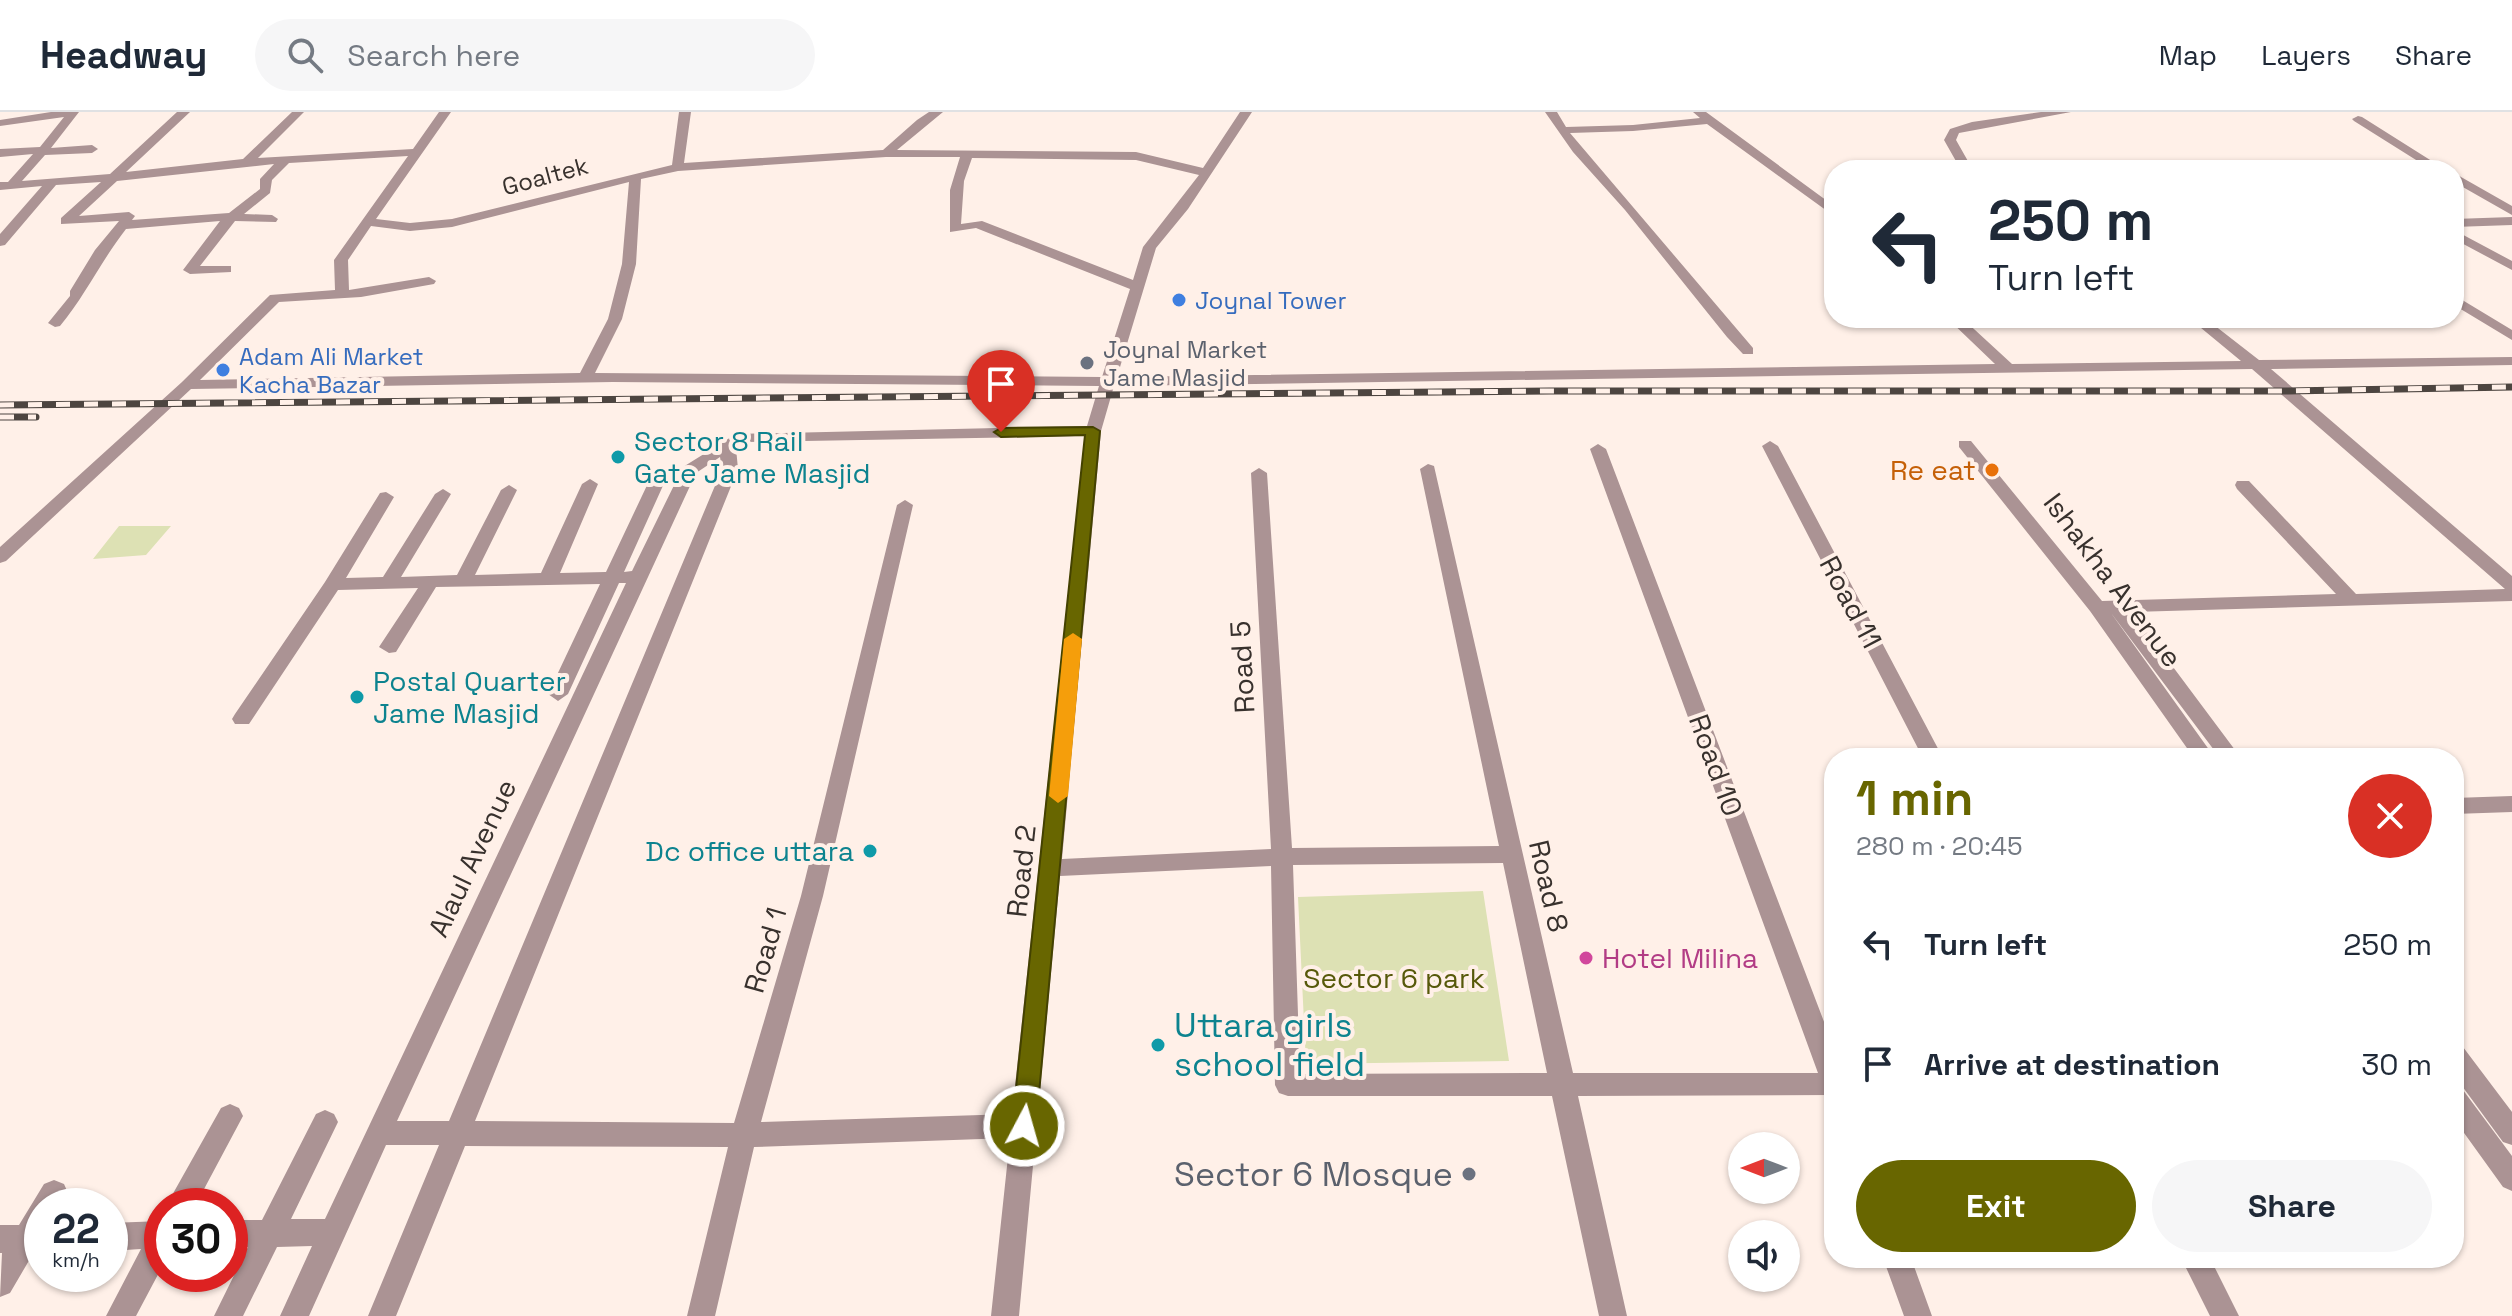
<!DOCTYPE html>
<meta charset="utf-8">
<style>
body{margin:0;font-family:"Space Grotesk",sans-serif;background:#f6f6f7;color:#1f2937;height:100vh;display:flex;flex-direction:column;font-size:30px;white-space:nowrap}
*{box-sizing:border-box;margin:0}
p{font-size:26px;color:#747a83}
.icon{flex:none;width:44px;height:44px;fill:none;stroke:currentColor;stroke-width:2;stroke-linecap:round;stroke-linejoin:round}
.map{position:relative;flex:1;overflow:hidden}
.panel{position:absolute;left:1824px;top:636px;width:640px;height:520px;display:flex;flex-direction:column;background:#fff;border-radius:32px;box-shadow:0 2px 6px #0004}
.panel>*{flex:none}
.hud{position:absolute;left:1824px;top:48px;width:640px;height:168px;border-radius:32px;box-shadow:0 2px 6px #0004;background:#fff;color:#1f2937;overflow:hidden}
.needle{width:52px;rotate:270deg}
.fabs{position:absolute;left:1728px;top:1020px;display:grid;gap:16px}
.fabs a{display:grid;place-items:center;width:72px;height:72px;border-radius:50%;background:#fff;box-shadow:0 2px 6px #0004;font-size:40px}
.speed{position:absolute;left:24px;top:1076px;display:flex;gap:16px;font-size:40px;font-weight:700;text-align:center}
.speed>*{display:grid;place-content:center;width:104px;height:104px;border-radius:50%;background:#fff;box-shadow:0 2px 6px #0004;line-height:1}
.speed small{font-size:20px;font-weight:400}
.speed .limit{border:12px solid #d22;background:#fff;color:#111}
.pin{position:absolute;display:grid;place-items:center;width:68px;height:68px;color:#fff;margin:-82px -34px;border-radius:50% 50% 50% 0;rotate:-45deg;box-shadow:0 0 8px #0007}
.pin .icon{rotate:45deg}
.me{position:absolute;width:88px;margin:-44px;rotate:6deg;stroke-linejoin:round;filter:drop-shadow(0 0 6px #0008)}
.turn{display:flex;align-items:center;gap:28px;height:168px;padding:0 32px;font-size:36px}
.turn .icon{width:104px;height:104px;stroke-width:2.5}
.turn b{display:block;font-size:56px;line-height:68px}
.round{display:grid;place-items:center;flex:none;width:84px;height:84px;border-radius:42px;background:#f6f6f7}
.head{display:flex;align-items:center;justify-content:space-between;height:136px;padding:0 32px}
h1{font-size:48px;font-weight:600;line-height:60px;color:#686600}
.primary-button{display:flex;gap:16px;margin-top:auto;padding:16px 32px}
.primary-button a{flex:1;height:92px;border-radius:48px;background:#686600;color:#fff;font-size:32px;font-weight:600;line-height:92px;text-align:center}
.primary-button a+a{background:#f6f6f7;color:#1f2937}
ul{padding:0;list-style:none}
li{display:flex;align-items:center;gap:24px;height:120px;padding:0 32px}
li div{flex:1}
li b{display:block;font-size:30px}
li em{font-style:normal}
header{display:flex;align-items:center;gap:48px;box-sizing:border-box;height:112px;padding:0 40px;background:#fff;border-bottom:2px solid #e0e1e3}
header strong{font-size:38px}
nav{display:flex;gap:44px;margin-inline-start:auto;font-size:28px}
.search{width:560px;height:72px;background:#f6f6f7;display:flex;align-items:center;gap:20px;box-sizing:border-box;padding:0 28px;border-radius:44px;color:#747a83;font-size:30px}
.map>svg:first-child{display:block}
</style>
<header>
<strong>Headway</strong>
<div class="search"><svg class="icon" aria-label="search" viewBox="0 0 24 24"><circle cx="10" cy="10" r="6"/><path d="M15 15l6 6"/></svg>Search here</div>
<nav><a>Map</a><a>Layers</a><a>Share</a></nav>
</header>
<div class="map">
<svg width="2512" height="1204" viewBox="0 0 2512 1204">
<rect width="100%" height="100%" fill="#fff0e8"/>
<path fill="#dde1b4" d="M 119,414 L 171,414 L 146,443 L 93,447 Z
M 1483,779 L 1509,949 L 1306,952 L 1298,785 Z"/>
<g fill="none" stroke-linecap="round" stroke-linejoin="round">
<path fill="#ab9394" fill-rule="evenodd" d="M 51,0 L 79,0 L 51,36 L 92,33 L 98,37 L 92,41 L 45,43 L 22,69 L 110,62 L 177,0 L 190,0 L 126,60 L 243,47 L 292,0 L 304,0 L 258,46 L 413,37 L 439,0 L 451,0 L 376,107 L 410,111 L 452,107 L 672,53 L 679,0 L 691,0 L 684,51 L 883,38 L 917,8 L 929,0 L 943,0 L 897,38 L 1136,40 L 1203,56 L 1240,0 L 1252,0 L 1188,97 L 1156,136 L 1117,265 L 1995,252 L 1947,206 L 1962,206 L 2012,252 L 2241,249 L 2189,206 L 2205,206 L 2259,248 L 2512,245 L 2512,253 L 2271,257 L 2512,464 L 2512,489 L 2132,500 L 2241,646 L 2220,646 L 2111,501 L 2215,646 L 2194,646 L 2090,499 L 1959,335 L 1959,329 L 1971,329 L 2102,489 L 2336,482 L 2237,377 L 2235,373 L 2237,369 L 2249,369 L 2356,482 L 2505,477 L 2252,257 L 1114,274 L 1101,319 L 1062,747 L 1271,737 L 1251,361 L 1259,356 L 1267,361 L 1292,736 L 1499,734 L 1420,357 L 1428,352 L 1434,354 L 1573,961 L 1818,961 L 1590,337 L 1598,332 L 1606,337 L 1834,936 L 1834,983 L 1578,984 L 1627,1204 L 1599,1204 L 1552,984 L 1288,984 L 1279,981 L 1275,973 L 1271,754 L 1060,764 L 1019,1204 L 991,1204 L 1010,1026 L 754,1035 L 715,1204 L 687,1204 L 728,1035 L 465,1034 L 396,1204 L 368,1204 L 439,1033 L 386,1033 L 309,1204 L 280,1204 L 312,1134 L 277,1135 L 243,1204 L 214,1204 L 248,1135 L 230,1136 L 230,1108 L 262,1108 L 316,1002 L 325,998 L 334,1002 L 338,1010 L 291,1107 L 325,1107 L 626,471 L 619,471 L 568,582 L 558,589 L 548,582 L 600,472 L 436,475 L 396,540 L 389,541 L 379,535 L 418,476 L 338,478 L 249,612 L 235,612 L 232,607 L 235,602 L 325,470 L 380,381 L 386,380 L 394,385 L 346,466 L 383,465 L 435,382 L 443,377 L 451,382 L 401,465 L 457,463 L 501,378 L 509,373 L 517,378 L 475,463 L 541,461 L 582,372 L 590,367 L 598,372 L 560,461 L 606,460 L 650,367 L 652,363 L 664,363 L 666,367 L 624,460 L 632,459 L 683,355 L 736,322 L 1087,314 L 1099,274 L 613,270 L 191,277 L 6,449 L 0,451 L 0,435 L 182,270 L 270,183 L 335,178 L 334,148 L 408,44 L 289,51 L 272,68 L 270,81 L 244,102 L 272,103 L 278,107 L 276,110 L 235,109 L 200,154 L 231,154 L 231,160 L 190,162 L 183,158 L 220,109 L 126,117 C 101,149 85,184 60,214 L 55,215 L 48,211 L 70,184 L 70,179 L 95,138 L 119,109 L 61,112 L 61,106 L 101,70 L 56,73 L 5,133 L 0,134 L 0,122 L 42,74 L 0,78 L 0,70 L 8,70 L 33,42 L 0,45 L 0,37 L 40,35 L 64,5 L 0,14 L 0,8 ZM 886,45 L 960,45 L 950,78 L 950,120 L 976,116 L 1130,177 L 1102,265 L 595,261 L 622,207 L 636,152 L 641,67 L 678,59 ZM 972,46 L 1136,48 L 1199,63 L 1143,135 L 1133,168 L 982,109 L 961,112 L 964,69 ZM 274,52 L 260,67 L 260,77 L 229,101 L 132,108 L 135,104 L 129,100 L 79,104 L 117,69 ZM 629,70 L 622,152 L 608,207 L 580,261 L 200,268 L 279,190 L 361,185 L 434,172 L 436,169 L 429,165 L 349,178 L 348,148 L 371,114 L 410,119 L 452,115 ZM 1085,324 L 1012,1002 L 761,1010 L 823,784 L 913,393 L 905,388 L 897,393 L 801,784 L 734,1011 L 475,1009 L 738,357 L 736,336 L 745,330 ZM 720,345 L 722,357 L 449,1009 L 397,1009 L 696,361 ZM 1503,751 L 1547,961 L 1300,962 L 1293,753 Z
M 1545,0 L 1557,0 L 1566,15 L 1633,13 L 1700,6 L 1693,0 L 1706,0 L 1834,94 L 1834,104 L 1707,12 L 1633,19 L 1570,21 L 1753,236 L 1753,242 L 1743,242 L 1727,225 L 1625,98 L 1573,40 Z
M 2041,0 L 2071,0 L 1959,21 L 1956,28 L 1973,58 L 1961,58 L 1944,28 L 1950,17 L 1972,10 Z
M 2358,4 L 2362,5 L 2446,58 L 2432,58 L 2354,9 L 2352,7 Z
M 2454,61 L 2512,94 L 2512,103 L 2454,70 Z
M 2512,105 L 2512,113 L 2454,115 L 2454,107 Z
M 2454,118 L 2512,149 L 2512,158 L 2454,127 Z
M 2454,183 L 2512,218 L 2512,228 L 2454,193 Z
M 1770,329 L 1778,334 L 1943,646 L 1923,646 L 1762,334 Z
M 2512,684 L 2512,700 L 2454,702 L 2454,686 Z
M 2454,932 L 2463,935 L 2512,1000 L 2512,1033 L 2503,1030 L 2454,963 Z
M 2454,974 L 2463,978 L 2512,1044 L 2512,1079 L 2503,1075 L 2454,1007 Z
M 230,992 L 239,996 L 243,1004 L 195,1094 L 166,1094 L 221,996 Z
M 54,1068 L 64,1072 L 68,1081 L 61,1094 L 42,1094 L 42,1137 L 34,1140 L 10,1181 L 0,1185 L 2,1141 L 0,1141 L 0,1113 L 19,1113 L 44,1072 Z
M 162,1109 L 162,1155 L 136,1204 L 106,1204 L 141,1137 L 110,1139 L 110,1111 Z
M 1883,1146 L 1911,1146 L 1932,1204 L 1904,1204 Z
M 2181,1146 L 2210,1146 L 2239,1204 L 2210,1204 Z"/>
<defs>
<path id="rail" d="M 0,293 L 1550,279 L 2288,279 L 2512,275
M 0,305 L 36,305"/>
</defs>
<use href="#rail" stroke="#4d4540" stroke-width="7"/>
<use href="#rail" stroke="#fff0e8" stroke-width="5" stroke-dasharray="14" stroke-linecap="butt"/>
</g>
<path fill="#686600" stroke="#444200" stroke-width="2" d="M 1093,315 L 1100,319 L 1036,1014 L 1032,1022 L 1024,1025 L 1016,1022 L 1012,1014 L 1085,323 L 1001,325 L 994,320 L 1001,316 Z"/>
<path fill="#f59e0b" d="M 1073,521 L 1082,527 L 1068,684 L 1058,691 L 1049,684 L 1064,527 Z"/>
<g fill="#3f7fe0" stroke="#fff0e8" stroke-width="3">
<circle cx="1179" cy="188" r="8"/>
<circle cx="223" cy="258" r="8"/>
</g>
<g fill="#6b7280" stroke="#fff0e8" stroke-width="3">
<circle cx="1087" cy="251" r="8"/>
<circle cx="1469" cy="1062" r="8"/>
</g>
<g fill="#0f9aa8" stroke="#fff0e8" stroke-width="3">
<circle cx="618" cy="345" r="8"/>
<circle cx="357" cy="585" r="8"/>
<circle cx="870" cy="739" r="8"/>
<circle cx="1158" cy="933" r="8"/>
</g>
<circle fill="#e8710a" stroke="#fff0e8" stroke-width="3" cx="1992" cy="358" r="8"/>
<circle fill="#d1479c" stroke="#fff0e8" stroke-width="3" cx="1586" cy="846" r="8"/>
<g text-anchor="middle" dominant-baseline="central" stroke-width="8" stroke-linejoin="round" paint-order="stroke">
<g font-size="24" fill="#38312d" stroke="#fff0e8">
<text transform="translate(545 64) rotate(-15)">Goaltek</text>
</g>
<g font-size="24" fill="#366cbe" stroke="#fff0e8" text-anchor="start">
<text x="1195" y="188">Joynal Tower</text>
<text x="239" y="244">Adam Ali Market<tspan x="239" dy="28">Kacha Bazar</tspan></text>
</g>
<g font-size="24" fill="#5b616d" stroke="#fff0e8" text-anchor="start">
<text x="1103" y="237">Joynal Market<tspan x="1103" dy="28">Jame Masjid</tspan></text>
</g>
<g font-size="28" fill="#0d838f" stroke="#fff0e8" text-anchor="start">
<text x="634" y="329">Sector 8 Rail<tspan x="634" dy="32">Gate Jame Masjid</tspan></text>
<text x="373" y="569">Postal Quarter<tspan x="373" dy="32">Jame Masjid</tspan></text>
<text x="854" y="739" text-anchor="end">Dc office uttara</text>
</g>
<g font-size="28" fill="#c56008" stroke="#fff0e8" text-anchor="end">
<text x="1976" y="358">Re eat</text>
</g>
<g font-size="28" fill="#38312d" stroke="#fff0e8">
<text transform="translate(2113 468) rotate(53)">Ishakha Avenue</text>
<text transform="translate(1851 490) rotate(62)">Road 11</text>
<text transform="translate(1242 555) rotate(-93)">Road 5</text>
<text transform="translate(1716 653) rotate(70)">Road 10</text>
<text transform="translate(472 746) rotate(-65)">Alaul Avenue</text>
<text transform="translate(1021 759) rotate(-84)">Road 2</text>
<text transform="translate(1549 774) rotate(77)">Road 8</text>
<text transform="translate(765 838) rotate(-74)">Road 1</text>
</g>
<g font-size="28" fill="#b23c85" stroke="#fff0e8" text-anchor="start">
<text x="1602" y="846">Hotel Milina</text>
</g>
<g font-size="28" fill="#57590a" stroke="#fff0e8">
<text x="1394" y="866">Sector 6 park</text>
</g>
<g font-size="34" fill="#0d838f" stroke="#fff0e8" text-anchor="start">
<text x="1174" y="913">Uttara girls<tspan x="1174" dy="39">school field</tspan></text>
</g>
<g font-size="34" fill="#5b616d" stroke="#fff0e8" text-anchor="end">
<text x="1453" y="1062">Sector 6 Mosque</text>
</g>
</g>
</svg>
<div class="fabs">
<a><svg class="needle" viewBox="-14 -14 28 28"><path d="M0-13l5 13h-10z" fill="#e53935"/><path d="M0 13l5-13h-10z" fill="#747a83"/></svg></a>
<a><svg class="icon" aria-label="sound" viewBox="0 0 24 24"><path d="M4 9h4l5-4v14l-5-4H4zM17 9q2 3 0 6"/></svg></a>
</div>
<div class="speed"><div>22<small>km/h</small></div><div class="limit">30</div></div>
<div class="pin" style="left:1001px;top:320px;background:#d93025"><svg class="icon" aria-label="arrive" viewBox="0 0 24 24"><path d="M6 21V4h12l-3 4 3 4H6"/></svg></div>
<svg class="me" style="left:1024px;top:1014px" viewBox="-20 -20 40 40"><circle r="17" fill="#686600" stroke="#fff" stroke-width="3"/><path d="M0-11L8 9 0 5-8 9z" fill="#fff"/></svg>
<div class="hud">
<div class="turn"><svg class="icon" aria-label="left" viewBox="0 0 24 24"><path d="M17 20v-9H6M10 6l-5 5 5 5"/></svg><div><b>250 m</b>Turn left</div></div>
</div>
<section class="panel">
<div class="head"><div><h1>1 min</h1><p>280 m · 20:45</p></div><a class="round" style="background:#d93025;color:#fff"><svg class="icon" aria-label="close" viewBox="0 0 24 24"><path d="M6 6l12 12M18 6L6 18"/></svg></a></div>
<ul>
<li><svg class="icon" aria-label="left" viewBox="0 0 24 24"><path d="M17 20v-9H6M10 6l-5 5 5 5"/></svg><div><b>Turn left</b></div><em>250 m</em></li>
<li><svg class="icon" aria-label="arrive" viewBox="0 0 24 24"><path d="M6 21V4h12l-3 4 3 4H6"/></svg><div><b>Arrive at destination</b></div><em>30 m</em></li>
</ul>
<div class="primary-button"><a>Exit</a><a>Share</a></div>
</section>
</div>
